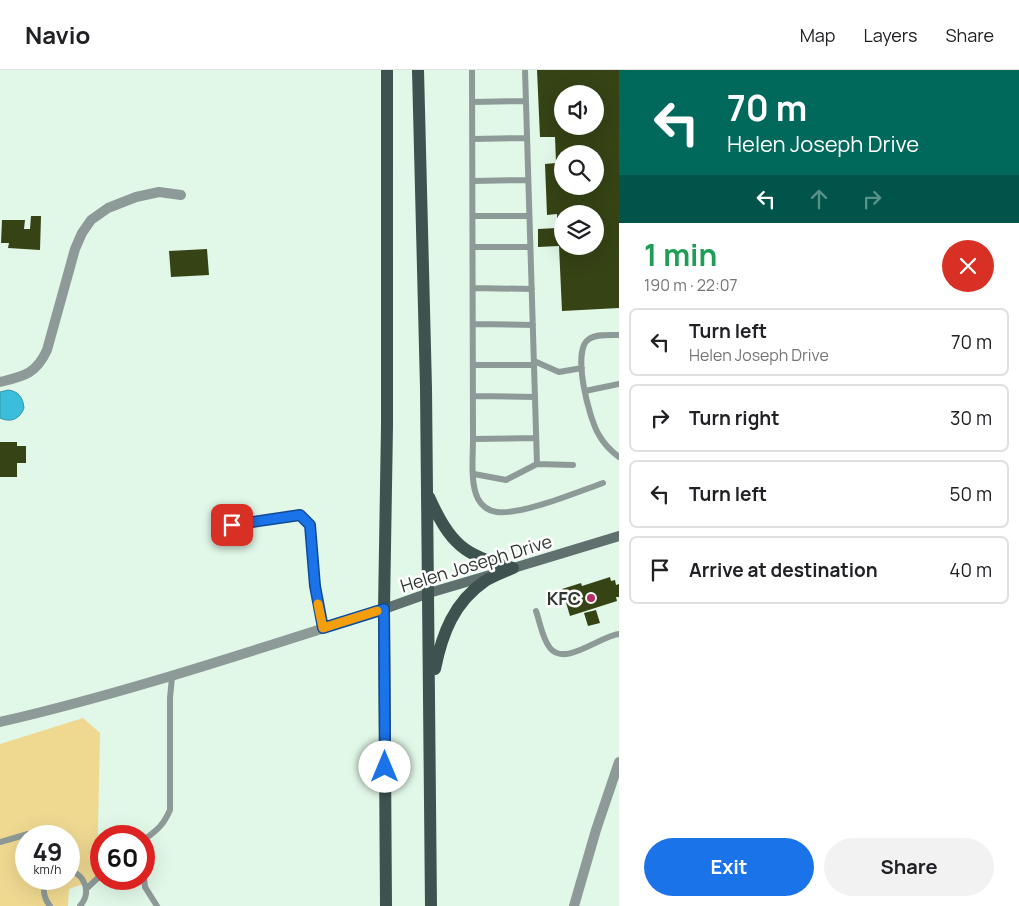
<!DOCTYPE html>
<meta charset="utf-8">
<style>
body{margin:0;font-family:Manrope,sans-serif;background:#f2f2f2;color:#202124;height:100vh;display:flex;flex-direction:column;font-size:19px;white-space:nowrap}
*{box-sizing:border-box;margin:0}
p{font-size:16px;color:#757577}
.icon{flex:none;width:28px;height:28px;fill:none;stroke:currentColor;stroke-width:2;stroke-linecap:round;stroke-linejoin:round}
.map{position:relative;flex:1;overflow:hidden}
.details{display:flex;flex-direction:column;background:#fff;width:400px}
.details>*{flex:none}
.banner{background:#00695c;color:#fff;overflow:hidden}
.fabs{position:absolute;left:554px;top:15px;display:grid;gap:10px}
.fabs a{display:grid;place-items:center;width:50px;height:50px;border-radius:50%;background:#fff;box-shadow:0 5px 20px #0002;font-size:25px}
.speed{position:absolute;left:15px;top:755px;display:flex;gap:10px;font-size:25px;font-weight:700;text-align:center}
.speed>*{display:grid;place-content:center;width:65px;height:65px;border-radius:50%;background:#fff;box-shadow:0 5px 20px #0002;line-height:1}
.speed small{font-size:12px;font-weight:400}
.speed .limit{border:8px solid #d22;background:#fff;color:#111}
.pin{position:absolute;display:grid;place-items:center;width:42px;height:42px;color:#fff;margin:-21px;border-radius:10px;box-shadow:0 2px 8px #0006}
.me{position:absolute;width:55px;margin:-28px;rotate:0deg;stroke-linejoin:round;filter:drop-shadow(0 0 4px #0008)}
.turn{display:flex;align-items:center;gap:18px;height:105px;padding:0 25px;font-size:22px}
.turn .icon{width:65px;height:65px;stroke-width:2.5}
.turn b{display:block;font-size:35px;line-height:42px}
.lanes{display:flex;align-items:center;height:48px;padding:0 25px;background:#0003;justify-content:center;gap:25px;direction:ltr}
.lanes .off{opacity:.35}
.round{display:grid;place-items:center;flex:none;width:52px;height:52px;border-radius:26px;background:#f2f2f2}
.summary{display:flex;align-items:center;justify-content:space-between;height:85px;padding:0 25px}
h1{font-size:30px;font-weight:700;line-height:38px;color:#1e9e55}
.button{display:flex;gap:10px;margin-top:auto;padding:10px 25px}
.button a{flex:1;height:58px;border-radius:30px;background:#1a73e8;color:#fff;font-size:20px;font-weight:700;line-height:58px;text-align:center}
.button a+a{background:#f2f2f2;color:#202124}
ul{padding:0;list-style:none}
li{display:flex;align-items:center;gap:15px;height:68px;margin:0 10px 8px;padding:0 15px;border:2px solid #e0e0e0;border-radius:8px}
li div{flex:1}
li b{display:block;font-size:19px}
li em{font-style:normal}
header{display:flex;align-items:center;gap:30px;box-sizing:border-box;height:70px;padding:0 25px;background:#fff;border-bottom:1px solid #e0e0e0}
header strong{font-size:24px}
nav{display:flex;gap:28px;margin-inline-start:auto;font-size:18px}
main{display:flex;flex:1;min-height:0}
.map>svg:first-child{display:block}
</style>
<header>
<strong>Navio</strong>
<nav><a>Map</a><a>Layers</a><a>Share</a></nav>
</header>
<main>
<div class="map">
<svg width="619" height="836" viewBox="0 0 619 836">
<rect width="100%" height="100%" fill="#e1f8e8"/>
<path fill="#efd991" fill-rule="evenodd" d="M 83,648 L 100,663 L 97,809 L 69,819 L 68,836 L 0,836 L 0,674 ZM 26,766 L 69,766 L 69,809 L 26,809 Z"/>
<path fill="#3abedc" stroke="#3696a9" d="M 8,320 C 18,321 23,327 24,338 C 20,349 11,353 0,348 L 0,322 Z"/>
<path fill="#364315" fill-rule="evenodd" d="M 537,0 L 619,0 L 619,238 L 562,241 L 559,176 L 538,177 L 538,159 L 557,158 L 557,144 L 547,145 L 545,94 L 556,93 L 555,67 L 540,67 ZM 562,24 L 595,24 L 595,56 L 562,56 ZM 562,84 L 595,84 L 595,116 L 562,116 ZM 562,144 L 595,144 L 595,176 L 562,176 Z
M 31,146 L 41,146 L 40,180 L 8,178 L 9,173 L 1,173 L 2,150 L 25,150 L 24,159 L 30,159 Z
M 207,179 L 209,205 L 171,207 L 169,181 Z
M 0,372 L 17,372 L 17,376 L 26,376 L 26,393 L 17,393 L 17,407 L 0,407 Z
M 610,507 L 611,511 L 615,510 L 616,515 L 619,514 L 619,527 L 616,527 L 617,531 L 570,546 L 562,519 L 581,513 L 582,516 Z
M 596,540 L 600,553 L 588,556 L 584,543 Z"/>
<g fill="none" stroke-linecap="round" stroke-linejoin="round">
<path stroke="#8e9a98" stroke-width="6" d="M 472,0 L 473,369 C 473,387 470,413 478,429 C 482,436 489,441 497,442 C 523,445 577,422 603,413
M 525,0 L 537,394
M 472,32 L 526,31
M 473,69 L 527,68
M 473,111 L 528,110
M 473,146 L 529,146
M 473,177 L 530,177
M 473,218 L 532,219
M 473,254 L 533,255
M 619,265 C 610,265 596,264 589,269 C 571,280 589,349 599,365 C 604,374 611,381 619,387
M 534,291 L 559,302 L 582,298
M 473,295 L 534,295
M 585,321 L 619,314
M 473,326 L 535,327
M 473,369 L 536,368
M 474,404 L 506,410 L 537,394 L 573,395
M 232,455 L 300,445 L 310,455 L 315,515 L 323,558
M 536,541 C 540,552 542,568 550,578 C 565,597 600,566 619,564
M 144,770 C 157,760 163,756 170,740 L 170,628 L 172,607
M 0,772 L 28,764 L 35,766
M 69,800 C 85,805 92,822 80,836
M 144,808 L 145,817 L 157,836
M 47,809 C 42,819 43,827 50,836
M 86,819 L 101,805"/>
<path stroke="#8e9a98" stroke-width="10" d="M 0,312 C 24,306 36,304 47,280 L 75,179 L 82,163 L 91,150 L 108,138 L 136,127 L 159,122 L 181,125
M 0,652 C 130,622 257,579 384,539
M 574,836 L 596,760 L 619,692"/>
<path stroke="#5f706e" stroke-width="10" d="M 507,500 L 619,466
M 384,539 L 429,523 L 490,505"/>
<path stroke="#3e5350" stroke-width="12" d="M 418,0 L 426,318 L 431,836
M 429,427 C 450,473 463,486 513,498
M 435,599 C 442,564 454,532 485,511 C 493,506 504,502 513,498
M 386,836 L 384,539 L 387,356 L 387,0"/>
</g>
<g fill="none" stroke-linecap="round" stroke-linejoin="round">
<defs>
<path id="route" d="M 232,455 L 300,445 L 310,455 L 315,516 L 323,558 L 384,539 L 385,697"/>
</defs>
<use href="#route" stroke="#114b97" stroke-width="12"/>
<use href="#route" stroke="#1a73e8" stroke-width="9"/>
<path stroke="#f59e0b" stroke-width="9" d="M 318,534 L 323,558 L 377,541"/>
</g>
<circle fill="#b72c66" stroke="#fefefe" stroke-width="2" cx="591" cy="528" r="5"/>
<g text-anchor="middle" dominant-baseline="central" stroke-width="5" stroke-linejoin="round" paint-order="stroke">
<g font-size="18" fill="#2e3731" stroke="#fefefe">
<text transform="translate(476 493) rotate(-17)">Helen Joseph Drive</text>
</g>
<g font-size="18" font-weight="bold" fill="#2e3731" stroke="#fefefe" text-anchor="end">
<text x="581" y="528">KFC</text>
</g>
</g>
</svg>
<div class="fabs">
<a><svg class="icon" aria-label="sound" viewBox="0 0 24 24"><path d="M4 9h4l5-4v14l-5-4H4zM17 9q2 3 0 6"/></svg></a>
<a><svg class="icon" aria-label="search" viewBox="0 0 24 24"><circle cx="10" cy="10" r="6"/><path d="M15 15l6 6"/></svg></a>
<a><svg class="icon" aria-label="layers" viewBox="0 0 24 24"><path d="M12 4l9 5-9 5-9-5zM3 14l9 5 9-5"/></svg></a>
</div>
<div class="speed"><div>49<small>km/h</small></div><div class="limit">60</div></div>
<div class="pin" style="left:232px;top:455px;background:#d93025"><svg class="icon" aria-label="arrive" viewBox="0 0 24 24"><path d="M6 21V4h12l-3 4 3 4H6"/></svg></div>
<svg class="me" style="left:385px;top:697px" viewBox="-20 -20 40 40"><circle r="19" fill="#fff"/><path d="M0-13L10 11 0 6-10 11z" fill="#1a73e8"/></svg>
</div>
<section class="details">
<div class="banner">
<div class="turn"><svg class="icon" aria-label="left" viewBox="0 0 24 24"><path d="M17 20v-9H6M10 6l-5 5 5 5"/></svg><div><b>70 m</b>Helen Joseph Drive</div></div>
<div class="lanes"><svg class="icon" aria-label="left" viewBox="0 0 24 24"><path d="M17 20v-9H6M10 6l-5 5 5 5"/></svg><svg class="icon off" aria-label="ahead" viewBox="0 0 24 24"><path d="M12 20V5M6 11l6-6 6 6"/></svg><svg class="icon off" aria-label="right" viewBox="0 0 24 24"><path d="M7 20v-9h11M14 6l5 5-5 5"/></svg></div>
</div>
<div class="summary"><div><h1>1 min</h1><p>190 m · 22:07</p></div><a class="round" style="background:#d93025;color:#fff"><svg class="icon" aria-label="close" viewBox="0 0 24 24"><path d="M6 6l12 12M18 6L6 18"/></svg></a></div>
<ul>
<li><svg class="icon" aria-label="left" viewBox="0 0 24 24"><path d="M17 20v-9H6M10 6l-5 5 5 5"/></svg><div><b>Turn left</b><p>Helen Joseph Drive</p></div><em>70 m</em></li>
<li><svg class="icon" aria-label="right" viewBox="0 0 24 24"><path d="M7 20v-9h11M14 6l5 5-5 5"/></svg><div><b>Turn right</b></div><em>30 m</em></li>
<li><svg class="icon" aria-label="left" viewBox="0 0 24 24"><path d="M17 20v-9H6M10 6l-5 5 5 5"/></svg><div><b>Turn left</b></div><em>50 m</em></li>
<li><svg class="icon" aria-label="arrive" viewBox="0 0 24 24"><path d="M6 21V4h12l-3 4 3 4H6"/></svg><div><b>Arrive at destination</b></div><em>40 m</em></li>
</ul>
<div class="button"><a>Exit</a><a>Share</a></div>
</section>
</main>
